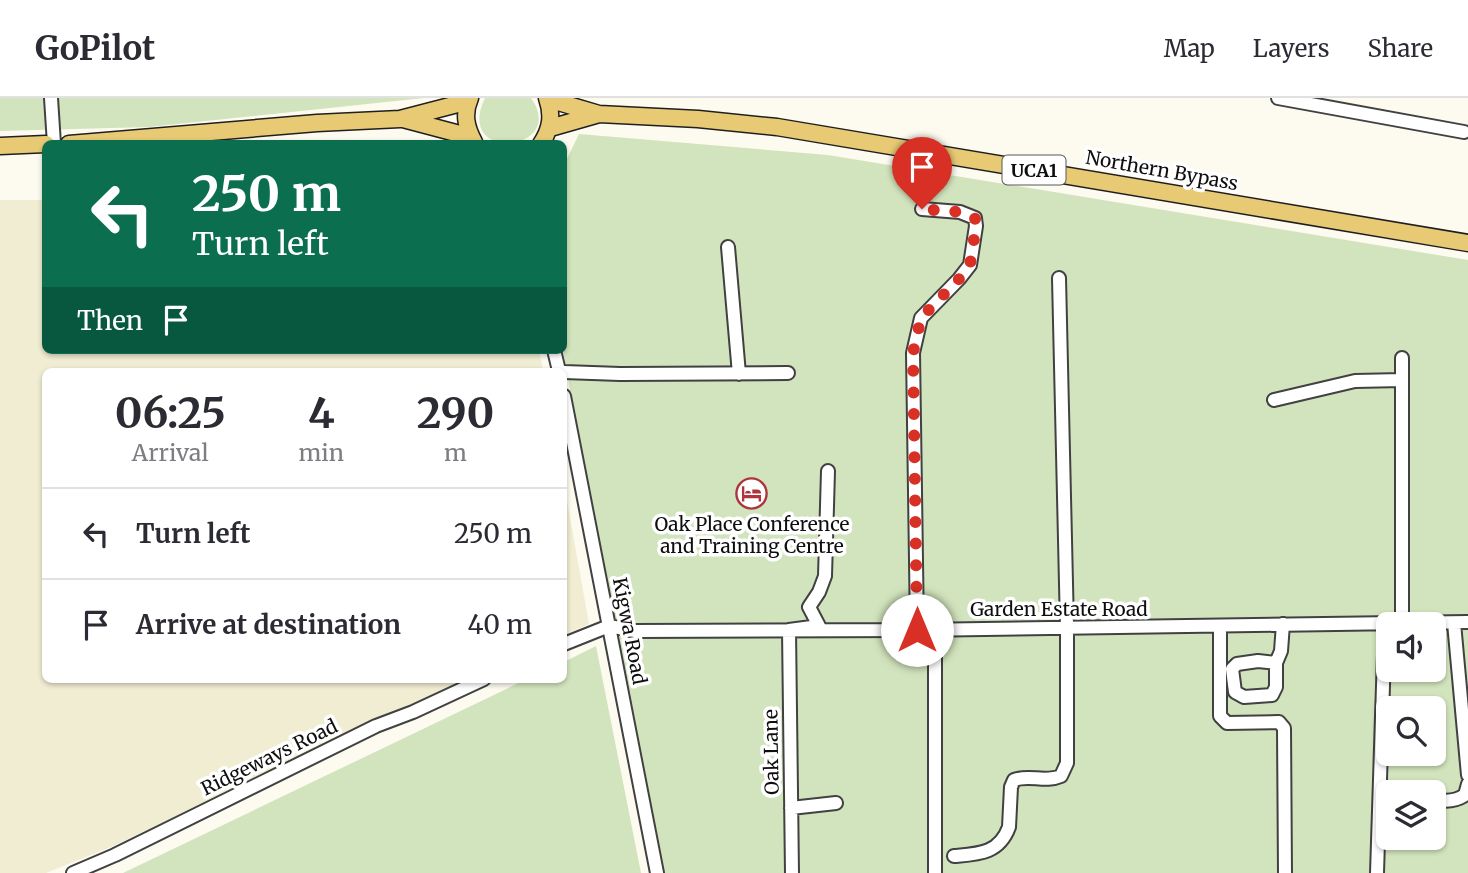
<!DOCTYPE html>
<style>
body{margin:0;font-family:Merriweather,serif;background:#f2f2f3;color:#2b2b33;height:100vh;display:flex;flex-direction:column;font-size:26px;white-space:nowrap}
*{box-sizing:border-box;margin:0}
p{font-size:23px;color:#7c7c81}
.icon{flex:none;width:38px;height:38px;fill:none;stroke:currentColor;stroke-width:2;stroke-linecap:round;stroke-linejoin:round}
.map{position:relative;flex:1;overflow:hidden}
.panel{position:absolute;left:42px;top:270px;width:525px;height:315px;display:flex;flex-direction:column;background:#fff;border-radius:10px;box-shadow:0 2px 5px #0004}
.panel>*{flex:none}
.hud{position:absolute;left:42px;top:42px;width:525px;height:214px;border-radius:10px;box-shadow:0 2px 5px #0004;background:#0b6e4f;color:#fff;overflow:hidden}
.tools{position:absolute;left:1376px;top:514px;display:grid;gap:14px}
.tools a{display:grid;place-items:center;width:70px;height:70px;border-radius:10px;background:#fff;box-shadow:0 2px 5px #0004;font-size:35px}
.pin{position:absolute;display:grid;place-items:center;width:60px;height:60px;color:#fff;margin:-72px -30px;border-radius:50% 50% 50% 0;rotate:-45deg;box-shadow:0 0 7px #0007}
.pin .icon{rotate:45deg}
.me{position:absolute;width:77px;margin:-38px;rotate:0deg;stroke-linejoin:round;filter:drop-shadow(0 0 5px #0008)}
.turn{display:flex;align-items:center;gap:24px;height:147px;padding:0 35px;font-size:32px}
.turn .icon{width:91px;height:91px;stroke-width:2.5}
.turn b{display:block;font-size:49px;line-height:60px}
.then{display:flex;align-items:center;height:66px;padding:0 35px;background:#0003;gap:14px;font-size:26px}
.eta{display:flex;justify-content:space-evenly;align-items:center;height:119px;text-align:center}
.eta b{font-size:42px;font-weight:700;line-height:49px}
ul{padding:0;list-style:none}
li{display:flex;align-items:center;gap:21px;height:91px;padding:0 35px;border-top:2px solid #e1e1e2}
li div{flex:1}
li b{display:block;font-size:26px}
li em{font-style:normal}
header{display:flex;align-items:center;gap:42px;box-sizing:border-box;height:98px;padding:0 35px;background:#fff;border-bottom:2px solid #e1e1e2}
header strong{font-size:33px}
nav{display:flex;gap:38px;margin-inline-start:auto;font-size:24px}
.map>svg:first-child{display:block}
</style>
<header>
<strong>GoPilot</strong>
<nav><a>Map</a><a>Layers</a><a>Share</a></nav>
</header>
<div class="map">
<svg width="1468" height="775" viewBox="0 0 1468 775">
<rect width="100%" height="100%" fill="#fdfaf0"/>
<path fill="#f1edd3" d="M 0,102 L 45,102 L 46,252 L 539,252 L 543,273 L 46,273 L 46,581 L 470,581 L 113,748 L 46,775 L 0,775 Z
M 564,386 L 589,526 L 564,537 Z"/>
<path fill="#d2e4bd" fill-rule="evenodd" d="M 0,0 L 424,0 L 149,29 L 0,33 Z
M 485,0 L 531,0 C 569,54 453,66 485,0 Z
M 579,36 L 828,57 L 1468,162 L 1468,775 L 656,775 L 563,252 L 564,67 ZM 1388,527 L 1433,527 L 1433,572 L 1388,572 ZM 1388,611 L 1433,611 L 1433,656 L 1388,656 ZM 1388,695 L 1433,695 L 1433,740 L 1388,740 Z
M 596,548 L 641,775 L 123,775 L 527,581 L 564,581 L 564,564 Z"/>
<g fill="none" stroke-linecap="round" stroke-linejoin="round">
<defs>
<path id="minor" d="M 51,0 L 54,46
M 1278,0 L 1464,34
M 728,149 L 739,276
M 554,252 L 559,273
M 1402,260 L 1402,524
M 564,274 L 620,276 L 788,275
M 564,298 L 657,775
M 1274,302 L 1355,283 L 1402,282
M 1454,525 L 1468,677
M 1220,529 L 1220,618 L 1227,625 L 1279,624 L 1284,630 L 1285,775
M 935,531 L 935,775
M 917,532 L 913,255 L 921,220 L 959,181 L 970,167 L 976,128 L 975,120 L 960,114 L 922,111
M 564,546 L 609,528 L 635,533 L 917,532 L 1468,524
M 1276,565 L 1258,563 L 1237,566 L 1232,571 L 1235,594 L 1244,599 L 1272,597 L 1276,589 L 1276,565 L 1281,553 L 1283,526
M 1433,701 C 1445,704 1455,704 1465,697 L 1468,686
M 791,710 L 836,705
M 954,758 C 978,756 999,756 1009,729 L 1011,689 L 1014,682 C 1029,676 1045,685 1061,678 L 1067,665 L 1067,529 L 1059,180
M 73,775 L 115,757 L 376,628 L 413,614 L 484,581
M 792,775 L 789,532 L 819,528 L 809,509 L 819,494 L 825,478 L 828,373
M 1377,775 L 1385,525"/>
<path id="major" d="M 470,0 C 463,16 466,29 474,44
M 548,1 L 599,16 L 698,21 L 777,29 L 1468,145
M 403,21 L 471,39
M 550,30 L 599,16
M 69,46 L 317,25 L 400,21 L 469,3
M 541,46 C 551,31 553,17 547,0
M 0,48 L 46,46"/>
</defs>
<use href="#minor" stroke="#414141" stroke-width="16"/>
<use href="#major" stroke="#1f1f1f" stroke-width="19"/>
<use href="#minor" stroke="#fff" stroke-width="12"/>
<use href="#major" stroke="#e8ca75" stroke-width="16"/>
</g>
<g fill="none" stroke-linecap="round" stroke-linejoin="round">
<path stroke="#d93025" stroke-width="12" stroke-dasharray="0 21.6" d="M 917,532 L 913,255 L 921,220 L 959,181 L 970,167 L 976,128 L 975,120 L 960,114 L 922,111"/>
</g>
<defs>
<symbol id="hotel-ring" viewBox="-11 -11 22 22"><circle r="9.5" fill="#fff" stroke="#ad363e" stroke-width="1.5"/><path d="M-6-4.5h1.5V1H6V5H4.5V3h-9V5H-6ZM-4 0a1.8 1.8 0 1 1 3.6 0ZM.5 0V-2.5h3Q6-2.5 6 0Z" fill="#ad363e"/></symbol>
</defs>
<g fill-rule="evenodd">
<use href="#hotel-ring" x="734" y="378" width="35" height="35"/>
</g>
<g text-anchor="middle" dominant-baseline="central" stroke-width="7" stroke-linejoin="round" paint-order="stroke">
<rect fill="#fff" stroke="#565656" stroke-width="2" x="1002.5" y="57.5" width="63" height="29" rx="5"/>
<g font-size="18" font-weight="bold" fill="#0e0e0e">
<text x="1034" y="72">UCA1</text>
</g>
<g font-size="19" fill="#0e0e0e" stroke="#fff">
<text transform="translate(1162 72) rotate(10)">Northern Bypass</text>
<text x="1059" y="511">Garden Estate Road</text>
<text transform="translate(630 533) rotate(79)">Kigwa Road</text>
<text transform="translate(771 654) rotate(-91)">Oak Lane</text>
<text transform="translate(269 659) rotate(-26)">Ridgeways Road</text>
</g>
<g font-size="19" fill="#0e0e0e" stroke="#fff">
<text x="752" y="426">Oak Place Conference<tspan x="752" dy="22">and Training Centre</tspan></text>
</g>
</g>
</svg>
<div class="tools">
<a><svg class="icon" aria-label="sound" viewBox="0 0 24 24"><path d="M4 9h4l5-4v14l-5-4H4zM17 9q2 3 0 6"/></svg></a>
<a><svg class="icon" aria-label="search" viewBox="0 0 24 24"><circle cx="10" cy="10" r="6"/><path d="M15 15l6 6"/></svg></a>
<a><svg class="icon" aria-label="layers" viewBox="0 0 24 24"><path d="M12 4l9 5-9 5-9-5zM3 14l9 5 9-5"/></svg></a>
</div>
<div class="pin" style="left:922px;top:111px;background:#d93025"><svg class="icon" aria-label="arrive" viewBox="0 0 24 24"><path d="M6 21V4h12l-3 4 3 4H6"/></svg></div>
<svg class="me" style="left:917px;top:532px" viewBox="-20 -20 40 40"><circle r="19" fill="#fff"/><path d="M0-13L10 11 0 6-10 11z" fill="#d93025"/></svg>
<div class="hud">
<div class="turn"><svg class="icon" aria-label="left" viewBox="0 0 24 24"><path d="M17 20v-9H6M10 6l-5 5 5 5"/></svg><div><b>250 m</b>Turn left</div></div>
<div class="then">Then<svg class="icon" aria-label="arrive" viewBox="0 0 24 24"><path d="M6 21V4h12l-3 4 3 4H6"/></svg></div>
</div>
<section class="panel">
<div class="eta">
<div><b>06:25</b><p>Arrival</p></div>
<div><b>4</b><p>min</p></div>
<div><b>290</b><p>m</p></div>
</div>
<ul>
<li><svg class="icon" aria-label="left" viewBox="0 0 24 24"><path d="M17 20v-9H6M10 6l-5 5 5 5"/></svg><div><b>Turn left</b></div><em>250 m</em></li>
<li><svg class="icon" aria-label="arrive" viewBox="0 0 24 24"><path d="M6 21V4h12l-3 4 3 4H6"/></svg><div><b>Arrive at destination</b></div><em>40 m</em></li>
</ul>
</section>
</div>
